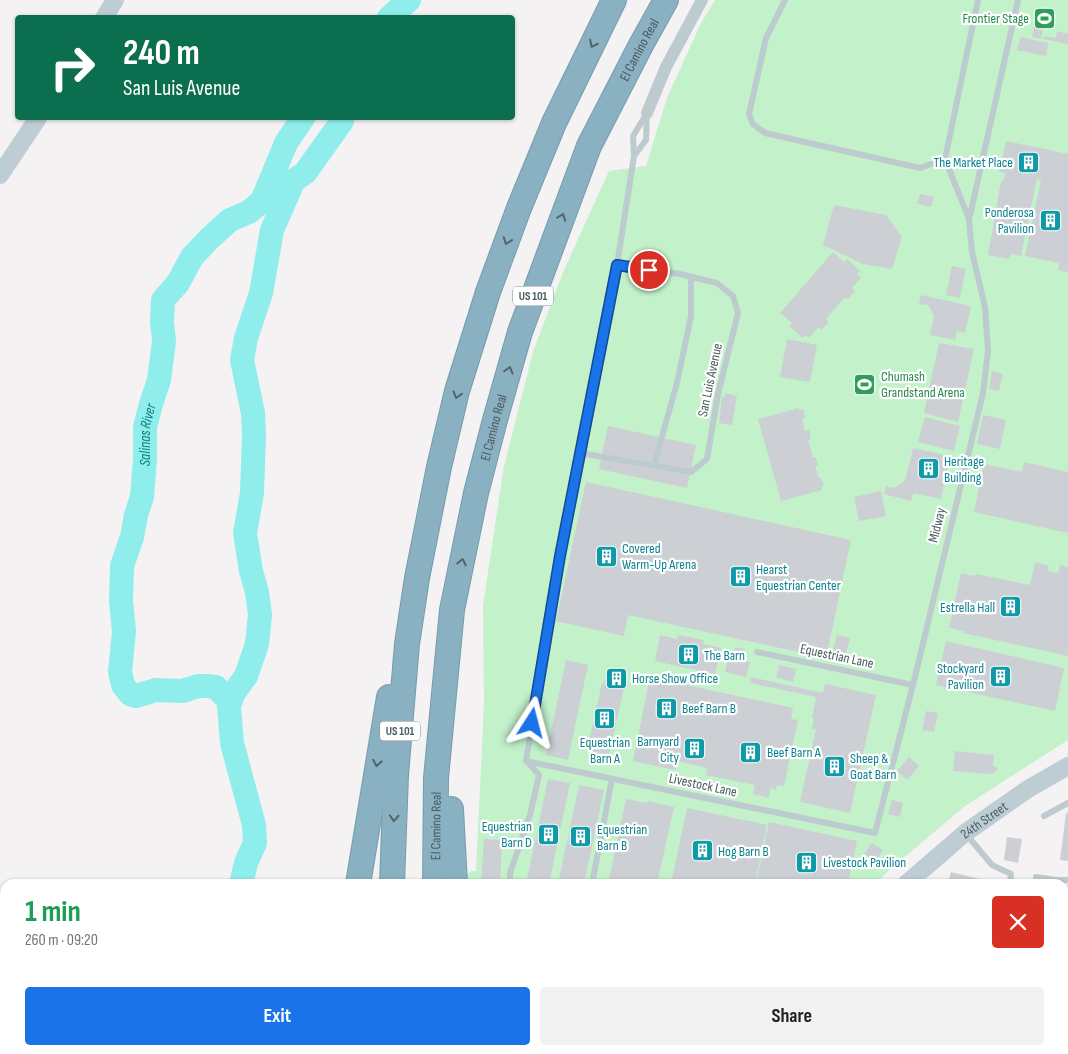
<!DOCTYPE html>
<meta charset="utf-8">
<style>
body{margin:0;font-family:"Sofia Sans Condensed",sans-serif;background:#f2f2f2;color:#202124;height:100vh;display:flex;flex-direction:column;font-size:19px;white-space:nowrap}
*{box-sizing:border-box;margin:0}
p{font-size:16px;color:#757577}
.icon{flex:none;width:28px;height:28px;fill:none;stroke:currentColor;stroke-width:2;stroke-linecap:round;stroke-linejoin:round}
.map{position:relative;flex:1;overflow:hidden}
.details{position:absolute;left:0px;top:879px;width:1069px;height:176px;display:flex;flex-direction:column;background:#fff;border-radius:15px 15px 0 0;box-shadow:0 1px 4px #0004}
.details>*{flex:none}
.hud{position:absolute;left:15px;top:15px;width:500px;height:105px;border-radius:5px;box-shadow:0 1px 4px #0004;background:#0b6e4f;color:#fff;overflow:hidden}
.pin{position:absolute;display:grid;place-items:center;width:42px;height:42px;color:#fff;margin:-21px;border:2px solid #fff;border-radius:50%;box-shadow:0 1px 5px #0007}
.me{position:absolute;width:55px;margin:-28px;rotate:9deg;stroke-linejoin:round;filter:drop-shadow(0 0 4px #0008)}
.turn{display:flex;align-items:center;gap:18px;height:105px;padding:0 25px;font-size:22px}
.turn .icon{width:65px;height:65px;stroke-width:2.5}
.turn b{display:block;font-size:35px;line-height:42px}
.round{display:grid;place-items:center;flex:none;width:52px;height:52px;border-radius:5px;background:#f2f2f2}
.headline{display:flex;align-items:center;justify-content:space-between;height:85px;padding:0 25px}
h1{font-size:30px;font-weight:700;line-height:38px;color:#1e9e55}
.button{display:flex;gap:10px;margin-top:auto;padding:10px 25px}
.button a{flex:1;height:58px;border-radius:5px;background:#1a73e8;color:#fff;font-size:20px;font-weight:700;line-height:58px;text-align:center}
.button a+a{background:#f2f2f2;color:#202124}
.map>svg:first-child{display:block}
</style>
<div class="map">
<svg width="1068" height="1054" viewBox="0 0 1068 1054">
<rect width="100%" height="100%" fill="#f4f2f3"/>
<path fill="#c2f1ca" d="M 715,0 L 1068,0 L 1068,740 L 965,806 L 888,871 L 876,884 L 466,884 L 465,876 L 471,871 L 476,871 L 484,704 L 483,606 L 504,466 L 533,352 L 564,270 L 609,171 L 646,166 L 667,98 L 701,23 Z"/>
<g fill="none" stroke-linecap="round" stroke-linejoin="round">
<g stroke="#8feeec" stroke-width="24">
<path d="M 389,18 L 409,0"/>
<path id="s1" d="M 233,694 L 222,694 L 216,687 L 207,686 L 198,686 L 183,691 L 156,690 L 136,696 L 130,694 L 123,685 L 120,672 L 124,631 L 121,601 L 122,566 L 132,537 L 136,515 L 142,497 L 145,459 L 145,427 L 151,404 L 159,380 L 164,341 L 162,322 L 163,300 L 178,283 L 192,257 L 210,238 L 230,220 L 249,212 L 262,201 L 286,143 L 303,118"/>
<path d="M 241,884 L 246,863 L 255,843 L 254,825 L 232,743 L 229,707 L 233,694 L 246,676 L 257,644 L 260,615 L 257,592 L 251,571 L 245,533 L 252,493 L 254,435 L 253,413 L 242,360 L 246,338 L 261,293 L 272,230 L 294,180 L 305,173 L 342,121 L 342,118"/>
<path d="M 245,1050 L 246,1054"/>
</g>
</g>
<path fill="#ccd0d4" d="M 1034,27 L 1043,29 L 1041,39 L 1032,37 Z
M 1057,31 L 1068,34 L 1068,44 L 1043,39 L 1044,36 L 1056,38 Z
M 1020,37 L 1048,43 L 1046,56 L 1017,50 Z
M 1006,141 L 1068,154 L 1068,272 L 1058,270 L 1059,263 L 1025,256 L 1041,180 L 1037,179 L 1021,256 L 1011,254 L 1009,259 L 988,255 L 1001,181 L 1003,181 L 1006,173 L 999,172 Z
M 920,194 L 934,197 L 931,207 L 917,204 Z
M 834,205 L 886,215 L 902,237 L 892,269 L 863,264 L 823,245 Z
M 833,252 L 844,262 L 847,259 L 860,271 L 857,274 L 861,278 L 852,288 L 855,291 L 848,299 L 845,297 L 826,319 L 829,322 L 821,330 L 818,327 L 809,338 L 806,335 L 803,338 L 789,326 L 792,323 L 780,313 Z
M 952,266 L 966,269 L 960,298 L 946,295 Z
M 921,295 L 971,306 L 965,333 L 957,331 L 955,340 L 930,335 L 934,316 L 928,305 L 919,304 Z
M 787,339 L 817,345 L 810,382 L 780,377 Z
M 939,343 L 974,349 L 958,422 L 924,413 Z
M 992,371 L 1003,374 L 999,391 L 989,389 Z
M 725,393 L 737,396 L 732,425 L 719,423 L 722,397 L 724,398 Z
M 799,408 L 799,410 L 803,409 L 805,418 L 802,419 L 805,431 L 809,430 L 811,439 L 808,440 L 813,457 L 816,457 L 818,466 L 815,466 L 819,478 L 821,478 L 824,487 L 821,487 L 822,490 L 781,501 L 758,419 Z
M 983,415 L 1006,420 L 1000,449 L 977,444 Z
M 925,417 L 960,426 L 954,451 L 918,442 Z
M 608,426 L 696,445 L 687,488 L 599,469 Z
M 913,448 L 950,456 L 941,499 L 913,493 L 911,501 L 884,494 L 886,486 L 894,488 L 905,481 Z
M 1024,462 L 1068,472 L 1068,533 L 974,512 L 984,464 L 1022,472 Z
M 586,482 L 851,540 L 826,658 L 628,615 L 624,636 L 556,621 Z
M 881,491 L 886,516 L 859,521 L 854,497 Z
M 1035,562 L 1049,566 L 1048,571 L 1058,573 L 1060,565 L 1068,567 L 1068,656 L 963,633 L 963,631 L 949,628 L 961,573 L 975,576 L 976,574 L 1030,585 Z
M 660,635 L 677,639 L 678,635 L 704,640 L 703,644 L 721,648 L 715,674 L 655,661 Z
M 837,635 L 850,638 L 845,658 L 832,654 Z
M 946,641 L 1064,668 L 1055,711 L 936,685 Z
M 735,647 L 745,649 L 743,659 L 733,657 Z
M 728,658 L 750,662 L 746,677 L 725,672 Z
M 566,660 L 588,665 L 568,760 L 546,755 Z
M 779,665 L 796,669 L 793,682 L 776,677 Z
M 608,669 L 627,673 L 624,687 L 604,683 Z
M 650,677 L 793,708 L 791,719 L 798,720 L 784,786 L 777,785 L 776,790 L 770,788 L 769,798 L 753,794 L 755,785 L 706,775 L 707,768 L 677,761 L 675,770 L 633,761 Z
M 751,677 L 823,693 L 825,684 L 876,695 L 850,813 L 800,802 L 816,729 L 812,729 L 814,718 L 812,718 L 816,697 L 750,683 Z
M 602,683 L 624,688 L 609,755 L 587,750 Z
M 926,711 L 938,713 L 934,732 L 922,730 Z
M 955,751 L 994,755 L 993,766 L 996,767 L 998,770 L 992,774 L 953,771 Z
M 909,757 L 919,766 L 907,780 L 897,771 Z
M 548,779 L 570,783 L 549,884 L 526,884 Z
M 579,785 L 604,790 L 584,884 L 558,884 Z
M 626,799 L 647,803 L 648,801 L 674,807 L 657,884 L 608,884 Z
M 892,800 L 903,803 L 900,817 L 888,814 Z
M 687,808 L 767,825 L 755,884 L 671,884 Z
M 1066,813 L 1068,813 L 1068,861 L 1060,860 Z
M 769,822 L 857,841 L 848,884 L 756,884 Z
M 1007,837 L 1022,839 L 1018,863 L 1004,860 Z
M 484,839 L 502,840 L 500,884 L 481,884 Z
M 872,843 L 883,850 L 876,861 L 864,854 Z
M 951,872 L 992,882 L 993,880 L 1000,882 L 1000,884 L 948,884 Z
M 1064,969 L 1068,970 L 1065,1004 L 1064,1004 Z
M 630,1050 L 654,1050 L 648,1054 L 633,1054 Z
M 857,1050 L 877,1050 L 876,1054 L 853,1054 Z
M 934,1050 L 996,1050 L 995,1054 L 948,1054 Z
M 1037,1050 L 1059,1050 L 1059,1054 L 1036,1054 Z"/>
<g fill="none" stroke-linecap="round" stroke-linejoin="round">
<defs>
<g id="motorway">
<path d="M 451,809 L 455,884"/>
<path d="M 358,884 L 389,697"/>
<path d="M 392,884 L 396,775 L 407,644 L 417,578 L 439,467 L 457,391 L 488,292 L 519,208 L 554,123 L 614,0"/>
<path id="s3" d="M 435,884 L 436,778 L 452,610 L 476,493 L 495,420 L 520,332 L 589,146 L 641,45 L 666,0"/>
<path d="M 402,1050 L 402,1054"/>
<path d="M 444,1050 L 445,1054"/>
<path d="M 485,1050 L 487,1054"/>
<path d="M 321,1054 L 322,1050"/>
</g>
</defs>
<use href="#motorway" stroke="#759cad" stroke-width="26"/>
<path stroke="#bdcbcf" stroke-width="6" d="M 785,0 L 766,38 L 749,114 L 753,124 L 765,133 L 920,168 L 945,159 L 969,219
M 647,113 L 646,140 L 634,156 L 633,136 Z
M 945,159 L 978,0
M 580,453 L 691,472 L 707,459 L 718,394 L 738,313 L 733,296 L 717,283 L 680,274 L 617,265
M 654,465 L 677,383 L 691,316 L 691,277
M 757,652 L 913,685
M 526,761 L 875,833 L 913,685 L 983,393 L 988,351 L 985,307 L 972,252 L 969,220 L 1018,0
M 526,761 L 560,556 L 617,265 L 634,156
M 1044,816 L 1068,803
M 966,834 L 992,865 L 1011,874 L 1010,884
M 1036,877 L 1056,880 L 1068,880
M 510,884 L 510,873 L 530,815 L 539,775 L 527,761
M 592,884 L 612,779
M 1064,946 L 1068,946
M 818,1050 L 823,1054
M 881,1054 L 882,1050
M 1017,1054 L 1017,1050"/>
<path stroke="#bdcbcf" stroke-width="12" d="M 647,113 L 666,67 L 702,0"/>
<g stroke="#becdd3" stroke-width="18">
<path d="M 104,18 L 115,0"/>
<path d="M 0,175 L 38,118"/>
<path id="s2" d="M 906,884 L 965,833 L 1028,789 L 1068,766"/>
<path d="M 764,1054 L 768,1050"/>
</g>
<use href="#motorway" stroke="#8ab1c1" stroke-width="24"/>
</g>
<defs><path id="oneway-chevron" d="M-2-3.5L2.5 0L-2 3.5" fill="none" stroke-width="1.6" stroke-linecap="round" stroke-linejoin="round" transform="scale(1.25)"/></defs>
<g stroke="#50646a">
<use href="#oneway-chevron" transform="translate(593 44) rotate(116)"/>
<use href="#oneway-chevron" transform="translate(562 217) rotate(-69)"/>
<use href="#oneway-chevron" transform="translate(507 241) rotate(110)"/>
<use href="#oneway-chevron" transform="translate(509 370) rotate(-74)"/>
<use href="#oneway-chevron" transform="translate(457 395) rotate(105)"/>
<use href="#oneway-chevron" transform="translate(462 562) rotate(-78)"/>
<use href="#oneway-chevron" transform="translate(377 763) rotate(100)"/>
<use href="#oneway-chevron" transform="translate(394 818) rotate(93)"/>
</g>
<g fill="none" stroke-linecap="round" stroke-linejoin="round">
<defs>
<path id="route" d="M 532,723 L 560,556 L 617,265 L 649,270"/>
</defs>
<use href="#route" stroke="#114b97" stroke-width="12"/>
<use href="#route" stroke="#1a73e8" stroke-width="9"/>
</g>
<defs>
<symbol id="stadium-square" viewBox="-11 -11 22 22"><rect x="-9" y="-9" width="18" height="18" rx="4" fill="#2e9e5b" stroke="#fff"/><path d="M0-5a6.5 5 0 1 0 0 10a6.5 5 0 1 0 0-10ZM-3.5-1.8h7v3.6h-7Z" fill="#fff"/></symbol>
<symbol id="building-square" viewBox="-11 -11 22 22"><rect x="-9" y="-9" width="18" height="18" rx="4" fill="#0f9aa8" stroke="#fff"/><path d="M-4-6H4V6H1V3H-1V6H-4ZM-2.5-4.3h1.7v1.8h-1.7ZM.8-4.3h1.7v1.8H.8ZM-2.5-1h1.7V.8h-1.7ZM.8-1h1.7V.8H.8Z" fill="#fff"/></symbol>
</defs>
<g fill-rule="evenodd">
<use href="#stadium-square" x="1032" y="6" width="25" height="25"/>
<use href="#building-square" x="1016" y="150" width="25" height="25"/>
<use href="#building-square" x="1038" y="208" width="25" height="25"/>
<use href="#stadium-square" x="852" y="372" width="25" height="25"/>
<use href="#building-square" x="916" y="456" width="25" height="25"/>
<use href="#building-square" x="594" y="544" width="25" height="25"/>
<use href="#building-square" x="728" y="564" width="25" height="25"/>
<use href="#building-square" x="998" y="594" width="25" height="25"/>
<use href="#building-square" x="676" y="642" width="25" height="25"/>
<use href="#building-square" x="988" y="664" width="25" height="25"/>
<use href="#building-square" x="604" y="666" width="25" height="25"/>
<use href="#building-square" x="654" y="696" width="25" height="25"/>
<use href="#building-square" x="592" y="706" width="25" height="25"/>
<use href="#building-square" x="682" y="736" width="25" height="25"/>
<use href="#building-square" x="738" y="740" width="25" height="25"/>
<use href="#building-square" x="822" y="754" width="25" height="25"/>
<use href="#building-square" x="536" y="822" width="25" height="25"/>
<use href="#building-square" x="568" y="824" width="25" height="25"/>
<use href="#building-square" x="690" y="838" width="25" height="25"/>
<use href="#building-square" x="794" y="850" width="25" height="25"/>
</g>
<g text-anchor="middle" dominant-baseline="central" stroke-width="4.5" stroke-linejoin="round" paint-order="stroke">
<g fill="#fff" stroke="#808c90" stroke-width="1">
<rect x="513" y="286.5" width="40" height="19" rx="4"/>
<rect x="380" y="721.5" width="40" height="19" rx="4"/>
</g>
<g font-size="12" font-weight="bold" fill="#495b60">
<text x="533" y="296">US 101</text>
<text x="400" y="731">US 101</text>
</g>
<g font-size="14" fill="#27864d" stroke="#fff" text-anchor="end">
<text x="1029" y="18">Frontier Stage</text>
<text x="881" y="376" text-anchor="start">Chumash<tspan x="881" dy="16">Grandstand Arena</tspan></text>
</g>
<g font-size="14" fill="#495b60" stroke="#fff">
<text stroke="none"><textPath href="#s3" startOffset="868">El Camino Real</textPath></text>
<text transform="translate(710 380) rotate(-78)">San Luis Avenue</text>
<text stroke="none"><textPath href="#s3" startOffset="462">El Camino Real</textPath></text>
<text transform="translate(937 525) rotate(-76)">Midway</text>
<text transform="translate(837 656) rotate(12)">Equestrian Lane</text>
<text transform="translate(703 785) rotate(12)">Livestock Lane</text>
<text stroke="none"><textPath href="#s2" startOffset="101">24th Street</textPath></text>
<text stroke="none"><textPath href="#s3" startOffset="58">El Camino Real</textPath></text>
</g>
<g font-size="14" fill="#0d838f" stroke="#fff" text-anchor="start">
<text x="1013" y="162" text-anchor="end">The Market Place</text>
<text x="1034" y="212" text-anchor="end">Ponderosa<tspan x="1034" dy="16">Pavilion</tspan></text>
<text x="944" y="461">Heritage<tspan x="944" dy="16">Building</tspan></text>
<text x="622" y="548">Covered<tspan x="622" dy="16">Warm-Up Arena</tspan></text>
<text x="756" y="569">Hearst<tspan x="756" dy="16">Equestrian Center</tspan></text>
<text x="995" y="607" text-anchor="end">Estrella Hall</text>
<text x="704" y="655">The Barn</text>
<text x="984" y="668" text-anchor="end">Stockyard<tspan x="984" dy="16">Pavilion</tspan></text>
<text x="632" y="678">Horse Show Office</text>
<text x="682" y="708">Beef Barn B</text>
<text x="679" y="741" text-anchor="end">Barnyard<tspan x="679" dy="16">City</tspan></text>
<text x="605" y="742" text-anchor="middle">Equestrian<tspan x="605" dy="16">Barn A</tspan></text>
<text x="767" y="752">Beef Barn A</text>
<text x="850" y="758">Sheep &amp;<tspan x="850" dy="16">Goat Barn</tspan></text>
<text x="532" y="826" text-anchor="end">Equestrian<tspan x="532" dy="16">Barn D</tspan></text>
<text x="597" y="829">Equestrian<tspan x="597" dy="16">Barn B</tspan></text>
<text x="718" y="851">Hog Barn B</text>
<text x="823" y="862">Livestock Pavilion</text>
</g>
<g font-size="15" font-style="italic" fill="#0d8280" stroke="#fff">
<text stroke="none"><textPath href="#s1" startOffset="374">Salinas River</textPath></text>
</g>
</g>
</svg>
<div class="pin" style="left:649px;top:270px;background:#d93025"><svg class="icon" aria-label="arrive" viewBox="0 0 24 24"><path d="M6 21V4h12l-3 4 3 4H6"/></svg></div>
<svg class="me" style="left:532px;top:723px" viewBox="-20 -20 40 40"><path d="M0-17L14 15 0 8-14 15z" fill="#1a73e8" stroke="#fff" stroke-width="4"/></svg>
<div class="hud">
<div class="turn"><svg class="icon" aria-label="right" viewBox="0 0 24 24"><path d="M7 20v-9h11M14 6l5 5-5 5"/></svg><div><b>240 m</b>San Luis Avenue</div></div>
</div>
<section class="details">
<div class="headline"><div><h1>1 min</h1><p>260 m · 09:20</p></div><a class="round" style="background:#d93025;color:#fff"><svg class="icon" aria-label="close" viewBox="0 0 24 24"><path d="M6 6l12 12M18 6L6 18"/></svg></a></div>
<div class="button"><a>Exit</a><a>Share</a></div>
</section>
</div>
